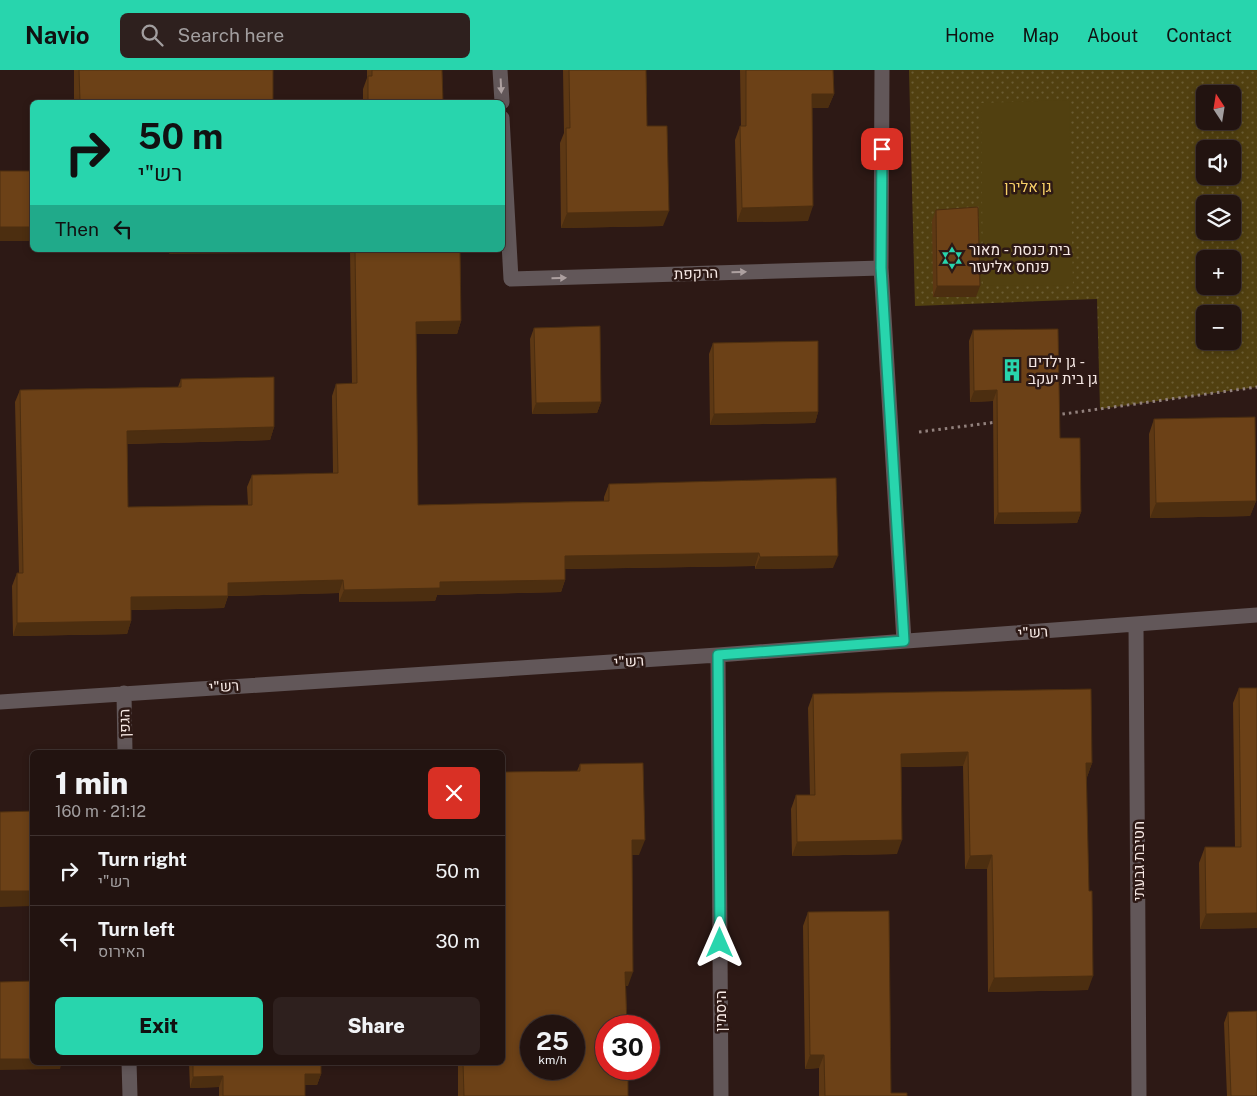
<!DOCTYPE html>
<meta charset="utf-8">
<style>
body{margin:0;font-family:"Public Sans",Heebo,sans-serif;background:#2e201e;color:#f1f3f6;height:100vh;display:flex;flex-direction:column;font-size:19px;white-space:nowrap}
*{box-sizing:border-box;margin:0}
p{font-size:16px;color:#a29e9f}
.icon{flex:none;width:28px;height:28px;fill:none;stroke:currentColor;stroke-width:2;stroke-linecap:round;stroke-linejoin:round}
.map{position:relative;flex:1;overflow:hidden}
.side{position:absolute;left:30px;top:680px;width:475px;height:315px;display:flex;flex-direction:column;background:#221310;border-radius:8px;box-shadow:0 2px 8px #0003,0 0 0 1px #3f3230}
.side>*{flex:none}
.hud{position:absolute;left:30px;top:30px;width:475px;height:152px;border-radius:8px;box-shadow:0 2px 8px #0003,0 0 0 1px #3f3230;background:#28d5ad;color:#111;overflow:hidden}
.needle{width:32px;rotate:348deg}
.controls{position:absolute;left:1196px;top:15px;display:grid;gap:10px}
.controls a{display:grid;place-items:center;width:45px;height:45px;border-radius:8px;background:#221310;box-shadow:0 2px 8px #0003,0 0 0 1px #3f3230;font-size:25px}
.speed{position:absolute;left:520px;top:945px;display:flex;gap:10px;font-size:25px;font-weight:700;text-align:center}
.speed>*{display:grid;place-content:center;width:65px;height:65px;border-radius:50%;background:#221310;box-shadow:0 2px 8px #0003,0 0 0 1px #3f3230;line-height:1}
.speed small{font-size:12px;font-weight:400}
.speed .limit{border:8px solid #d22;background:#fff;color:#111}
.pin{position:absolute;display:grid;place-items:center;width:42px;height:42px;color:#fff;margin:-21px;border-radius:10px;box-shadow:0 2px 8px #0006}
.me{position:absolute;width:55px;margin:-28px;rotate:0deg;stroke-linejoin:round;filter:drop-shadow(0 0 4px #0008)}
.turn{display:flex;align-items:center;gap:18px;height:105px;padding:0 25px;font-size:22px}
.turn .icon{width:65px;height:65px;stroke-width:2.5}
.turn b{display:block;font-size:35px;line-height:42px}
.then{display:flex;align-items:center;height:48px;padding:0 25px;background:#0003;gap:10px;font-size:19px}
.round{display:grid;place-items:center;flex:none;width:52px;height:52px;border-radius:8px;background:#2e201e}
.headline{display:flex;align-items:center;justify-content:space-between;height:85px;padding:0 25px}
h1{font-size:30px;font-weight:800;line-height:38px}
.cta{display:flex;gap:10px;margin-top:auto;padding:10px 25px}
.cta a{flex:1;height:58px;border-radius:8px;background:#28d5ad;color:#111;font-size:20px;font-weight:800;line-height:58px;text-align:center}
.cta a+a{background:#2e201e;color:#f1f3f6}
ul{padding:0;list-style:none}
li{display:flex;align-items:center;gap:15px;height:70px;padding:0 25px;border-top:1px solid #3f3230}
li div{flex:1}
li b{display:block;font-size:19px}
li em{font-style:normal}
header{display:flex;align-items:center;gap:30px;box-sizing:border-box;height:70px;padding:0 25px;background:#28d5ad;color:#111}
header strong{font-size:24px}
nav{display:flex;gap:28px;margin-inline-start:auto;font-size:18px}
.search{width:350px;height:45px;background:#2e201e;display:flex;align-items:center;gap:12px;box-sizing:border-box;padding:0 18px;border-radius:8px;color:#a29e9f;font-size:19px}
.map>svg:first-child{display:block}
</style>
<header>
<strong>Navio</strong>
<div class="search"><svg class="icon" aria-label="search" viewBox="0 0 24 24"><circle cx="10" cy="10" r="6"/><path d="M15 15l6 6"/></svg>Search here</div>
<nav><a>Home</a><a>Map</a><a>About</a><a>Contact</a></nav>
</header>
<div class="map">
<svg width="1257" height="1026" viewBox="0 0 1257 1026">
<defs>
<pattern id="park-dots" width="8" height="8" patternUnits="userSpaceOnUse" patternTransform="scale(1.25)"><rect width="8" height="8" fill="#514010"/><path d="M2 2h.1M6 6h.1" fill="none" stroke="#6b5c33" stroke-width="1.8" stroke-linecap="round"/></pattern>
</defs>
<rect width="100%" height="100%" fill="#2d1915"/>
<path fill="url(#park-dots)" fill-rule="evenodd" d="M 909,0 L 1257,0 L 1257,317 L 1100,339 L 1097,229 L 915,236 ZM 1205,24 L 1232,24 L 1232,51 L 1205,51 ZM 1205,79 L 1232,79 L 1232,106 L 1205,106 ZM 1205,134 L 1232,134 L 1232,161 L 1205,161 ZM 1205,189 L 1232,189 L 1232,216 L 1205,216 ZM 1205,244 L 1232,244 L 1232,271 L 1205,271 Z"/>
<path fill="#514010" d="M 1069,30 L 1073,215 L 983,216 L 981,33 Z"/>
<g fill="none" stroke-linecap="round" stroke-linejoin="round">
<path stroke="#92817d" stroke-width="3" stroke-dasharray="2.5 4" stroke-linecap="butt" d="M 1056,345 L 1257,317
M 919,362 L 997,352"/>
<path stroke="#625759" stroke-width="15" d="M 500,0 L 502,32
M 882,0 L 881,198 L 904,571
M 502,48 L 511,209 L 881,198
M 1136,555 L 1139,1026
M 718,585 L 721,1026
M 124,623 L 125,682
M 0,632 L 718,585 L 1257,545
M 129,992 L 130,1026"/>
</g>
<path fill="#5d3814" d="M 74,0 L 273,0 L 273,32 L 74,32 Z
M 367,0 L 442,0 L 443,32 L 363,32 L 363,19 L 367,8 Z
M 563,0 L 646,0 L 647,56 L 663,156 L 561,158 L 560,73 L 564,63 Z
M 740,0 L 833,0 L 834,24 L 828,38 L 812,38 L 808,151 L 737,152 L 735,70 L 740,56 L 741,56 Z
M 936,140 L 976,227 L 933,227 L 932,151 Z
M 350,180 L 460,180 L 461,251 L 457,264 L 416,264 L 418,435 L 604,431 L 604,427 L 609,414 L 833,498 L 755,499 L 755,496 L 565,499 L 565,510 L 561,522 L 437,525 L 435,531 L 339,532 L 339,523 L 228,526 L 224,538 L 131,540 L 131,551 L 127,564 L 13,566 L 12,516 L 17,503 L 19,503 L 15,332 L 20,320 L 178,317 L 181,309 L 274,357 L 270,370 L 127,374 L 128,437 L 248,435 L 247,417 L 252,405 L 333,403 L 332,326 L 336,314 L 352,314 Z
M 534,258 L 601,332 L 597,343 L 532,344 L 530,269 Z
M 973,260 L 1060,368 L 1081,442 L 1077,453 L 994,454 L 993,331 L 970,332 L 969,271 Z
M 713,273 L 818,342 L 815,353 L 710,355 L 709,284 Z
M 1154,349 L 1256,431 L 1250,446 L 1150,448 L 1149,364 Z
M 1239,618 L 1257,858 L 1200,859 L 1199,793 L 1205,777 L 1235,777 L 1233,633 Z
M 813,624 L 1092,693 L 1087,707 L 1088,920 L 988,922 L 987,799 L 965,799 L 963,696 L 901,697 L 897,784 L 792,786 L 791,739 L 796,725 L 810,725 L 808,638 Z
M 580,694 L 639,785 L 632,785 L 628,916 L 626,916 L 628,1026 L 458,1026 L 458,992 L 502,992 L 577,701 Z
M 808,842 L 891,1023 L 907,1026 L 819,1026 L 819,998 L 805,999 L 803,856 Z
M 1228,942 L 1257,1026 L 1227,1026 L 1224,953 Z
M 189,992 L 321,992 L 321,1004 L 317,1015 L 305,1015 L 305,1026 L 219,1026 L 219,1017 L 190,1018 Z"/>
<path fill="#4c2e10" d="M 812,24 L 834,24 L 828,38 L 807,38 Z
M 813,136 L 808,151 L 737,152 L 742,138 Z
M 669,141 L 663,156 L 561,158 L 567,143 Z
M 0,157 L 32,157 L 32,171 L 0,171 Z
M 170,180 L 277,180 L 275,183 L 169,184 Z
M 937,216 L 980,216 L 976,227 L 933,227 Z
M 461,251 L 457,264 L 412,264 L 416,252 Z
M 997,320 L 993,331 L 970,332 L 974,321 Z
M 601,332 L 597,343 L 532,344 L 536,333 Z
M 818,342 L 815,353 L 710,355 L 714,344 Z
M 274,357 L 270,370 L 122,374 L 127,361 Z
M 1256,431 L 1250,446 L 1150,448 L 1156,433 Z
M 1081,442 L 1077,453 L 994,454 L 998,443 Z
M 759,483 L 755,496 L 560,499 L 565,486 Z
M 838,486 L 833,498 L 755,499 L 760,487 Z
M 343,510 L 339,523 L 223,526 L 228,513 Z
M 565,510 L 561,522 L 437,525 L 435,531 L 339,532 L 344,520 L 440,512 Z
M 228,526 L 224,538 L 126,540 L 131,527 Z
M 131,551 L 127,564 L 13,566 L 17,553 Z
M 968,682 L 963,696 L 896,697 L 901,684 Z
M 1086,693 L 1092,693 L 1087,707 L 1081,707 Z
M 632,770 L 645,770 L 639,785 L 626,785 Z
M 902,770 L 897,784 L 792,786 L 797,772 Z
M 992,785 L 987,799 L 965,799 L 970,786 Z
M 0,821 L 32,821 L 32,836 L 0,837 Z
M 1257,843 L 1257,858 L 1200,859 L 1206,844 Z
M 625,902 L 633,902 L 628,916 L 620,916 Z
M 1093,906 L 1088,920 L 988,922 L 994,908 Z
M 810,985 L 824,985 L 819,998 L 805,999 Z
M 0,989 L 32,989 L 32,992 L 62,992 L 60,999 L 0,1000 Z
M 305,1004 L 321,1004 L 317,1015 L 301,1015 Z
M 223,1006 L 219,1017 L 190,1018 L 193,1007 Z"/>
<path fill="#6c4117" stroke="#4c2e10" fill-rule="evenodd" d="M 79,0 L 273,0 L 273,32 L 80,32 Z
M 372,0 L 442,0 L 443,32 L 368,32 L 368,6 L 372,6 Z
M 569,0 L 646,0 L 647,56 L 667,56 L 669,141 L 567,143 L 566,58 L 570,58 Z
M 746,0 L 833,0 L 834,24 L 812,24 L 813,136 L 742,138 L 740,56 L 746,56 Z
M 0,101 L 32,101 L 32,157 L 0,157 Z
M 978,137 L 980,216 L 937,216 L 936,140 Z
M 355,180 L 460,180 L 461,251 L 416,252 L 418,435 L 609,431 L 609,414 L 836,408 L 838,486 L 760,487 L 759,483 L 565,486 L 565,510 L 440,512 L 440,518 L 344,520 L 343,510 L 228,513 L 228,526 L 131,527 L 131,551 L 17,553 L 17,503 L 23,503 L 20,320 L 181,317 L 181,309 L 274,307 L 274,357 L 127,361 L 128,437 L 252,435 L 252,405 L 338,403 L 336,314 L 357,313 Z
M 600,256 L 601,332 L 536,333 L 534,258 Z
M 1058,259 L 1060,368 L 1080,368 L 1081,442 L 998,443 L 997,320 L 974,321 L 973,260 Z
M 818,271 L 818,342 L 714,344 L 713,273 Z
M 1255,347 L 1256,431 L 1156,433 L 1154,349 Z
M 1239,618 L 1257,618 L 1257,843 L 1206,844 L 1205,777 L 1241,777 Z
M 1091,619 L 1092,693 L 1086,693 L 1089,821 L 1092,821 L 1093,906 L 994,908 L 992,785 L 970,786 L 968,682 L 901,684 L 902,770 L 797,772 L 796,725 L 815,725 L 813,624 Z
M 643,693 L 645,770 L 632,770 L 633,902 L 625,902 L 627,956 L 606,956 L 606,999 L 628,999 L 628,1026 L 464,1026 L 463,992 L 502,992 L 502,702 L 580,701 L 580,694 ZM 531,956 L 574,956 L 574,999 L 531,999 Z
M 32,741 L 32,821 L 0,821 L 0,742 Z
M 889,841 L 891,1023 L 907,1023 L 907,1026 L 825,1026 L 824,985 L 810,985 L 808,842 Z
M 32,911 L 32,989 L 0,989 L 0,912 Z
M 1257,941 L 1257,1026 L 1231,1026 L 1228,942 Z
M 193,992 L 321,992 L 321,1004 L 305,1004 L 305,1026 L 223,1026 L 223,1006 L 193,1007 Z"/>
<defs><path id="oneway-solid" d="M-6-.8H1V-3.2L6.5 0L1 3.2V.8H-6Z" transform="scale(1.25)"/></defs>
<g fill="#ada0a0">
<use href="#oneway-solid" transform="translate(501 16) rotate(87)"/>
<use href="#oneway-solid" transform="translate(739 202) rotate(-2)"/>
<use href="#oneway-solid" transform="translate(559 208) rotate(-2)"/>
</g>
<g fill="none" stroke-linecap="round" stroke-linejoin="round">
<defs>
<path id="route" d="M 720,873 L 718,585 L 904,571 L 881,198 L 882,79"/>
</defs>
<use href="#route" stroke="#1a8a70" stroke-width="12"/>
<use href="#route" stroke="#28d5ad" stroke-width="9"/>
</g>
<defs>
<symbol id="synagogue-bare" viewBox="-9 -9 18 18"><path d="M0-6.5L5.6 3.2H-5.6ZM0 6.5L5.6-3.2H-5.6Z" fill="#28d5ad" stroke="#2d1915" stroke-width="2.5" paint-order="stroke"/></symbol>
<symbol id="building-bare" viewBox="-9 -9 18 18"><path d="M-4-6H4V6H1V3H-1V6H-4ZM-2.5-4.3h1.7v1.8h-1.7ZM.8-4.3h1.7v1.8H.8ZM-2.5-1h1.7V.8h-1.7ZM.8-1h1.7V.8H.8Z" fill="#28d5ad" stroke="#2d1915" stroke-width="2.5" paint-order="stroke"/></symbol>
</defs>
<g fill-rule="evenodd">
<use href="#synagogue-bare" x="936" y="172" width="32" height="32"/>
<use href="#building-bare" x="996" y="284" width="32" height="32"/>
</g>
<g text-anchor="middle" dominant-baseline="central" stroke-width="5" stroke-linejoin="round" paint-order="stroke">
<g font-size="15" fill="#f9d168" stroke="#2d1915">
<text x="1028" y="116">גן אלירן</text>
</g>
<g font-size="15" fill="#f8eae6" stroke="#2d1915" text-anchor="start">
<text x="969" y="179">בית כנסת - מאור<tspan x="969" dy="17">פנחס אליעזר</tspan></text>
<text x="1028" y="291">גן ילדים -<tspan x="1028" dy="17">גן בית יעקב</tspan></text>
</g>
<g font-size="15" fill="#f8eae6" stroke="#2d1915">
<text transform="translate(696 203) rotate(-2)">הרקפת</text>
<text transform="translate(1033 562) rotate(-4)">רש"י</text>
<text transform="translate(629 591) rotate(-4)">רש"י</text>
<text transform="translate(224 616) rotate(-4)">רש"י</text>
<text transform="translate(124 653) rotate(-91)">הגפן</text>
<text transform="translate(1138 791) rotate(-90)">חטיבת גבעתי</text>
<text transform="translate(720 941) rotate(-90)">היסמין</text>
</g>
</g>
</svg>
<div class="controls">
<a><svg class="needle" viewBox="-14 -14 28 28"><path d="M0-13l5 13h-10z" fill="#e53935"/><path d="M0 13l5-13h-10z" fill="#a29e9f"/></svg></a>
<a><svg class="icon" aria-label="sound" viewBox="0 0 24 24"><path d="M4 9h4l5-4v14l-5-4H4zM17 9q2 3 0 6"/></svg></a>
<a><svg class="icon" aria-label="layers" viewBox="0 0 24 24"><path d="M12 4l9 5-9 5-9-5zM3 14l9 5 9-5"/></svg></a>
<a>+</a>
<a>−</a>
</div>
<div class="speed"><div>25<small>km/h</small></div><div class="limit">30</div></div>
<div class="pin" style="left:882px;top:79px;background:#d93025"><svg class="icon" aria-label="arrive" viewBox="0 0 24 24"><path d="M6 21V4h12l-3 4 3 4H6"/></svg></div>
<svg class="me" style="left:720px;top:873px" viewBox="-20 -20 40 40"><path d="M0-17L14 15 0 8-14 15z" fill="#28d5ad" stroke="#fff" stroke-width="4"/></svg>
<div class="hud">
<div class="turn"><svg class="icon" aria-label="right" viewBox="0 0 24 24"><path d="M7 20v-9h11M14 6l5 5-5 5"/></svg><div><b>50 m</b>רש&quot;י</div></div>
<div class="then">Then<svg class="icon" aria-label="left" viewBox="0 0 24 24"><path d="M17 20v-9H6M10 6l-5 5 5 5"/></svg></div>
</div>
<section class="side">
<div class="headline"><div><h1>1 min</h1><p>160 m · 21:12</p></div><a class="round" style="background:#d93025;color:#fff"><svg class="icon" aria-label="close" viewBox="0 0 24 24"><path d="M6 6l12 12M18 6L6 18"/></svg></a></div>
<ul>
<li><svg class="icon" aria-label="right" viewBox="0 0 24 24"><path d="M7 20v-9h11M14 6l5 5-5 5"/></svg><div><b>Turn right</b><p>רש&quot;י</p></div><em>50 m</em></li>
<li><svg class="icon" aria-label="left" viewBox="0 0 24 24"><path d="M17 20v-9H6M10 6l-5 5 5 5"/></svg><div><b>Turn left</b><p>האירוס</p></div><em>30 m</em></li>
</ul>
<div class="cta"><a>Exit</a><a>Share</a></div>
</section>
</div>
